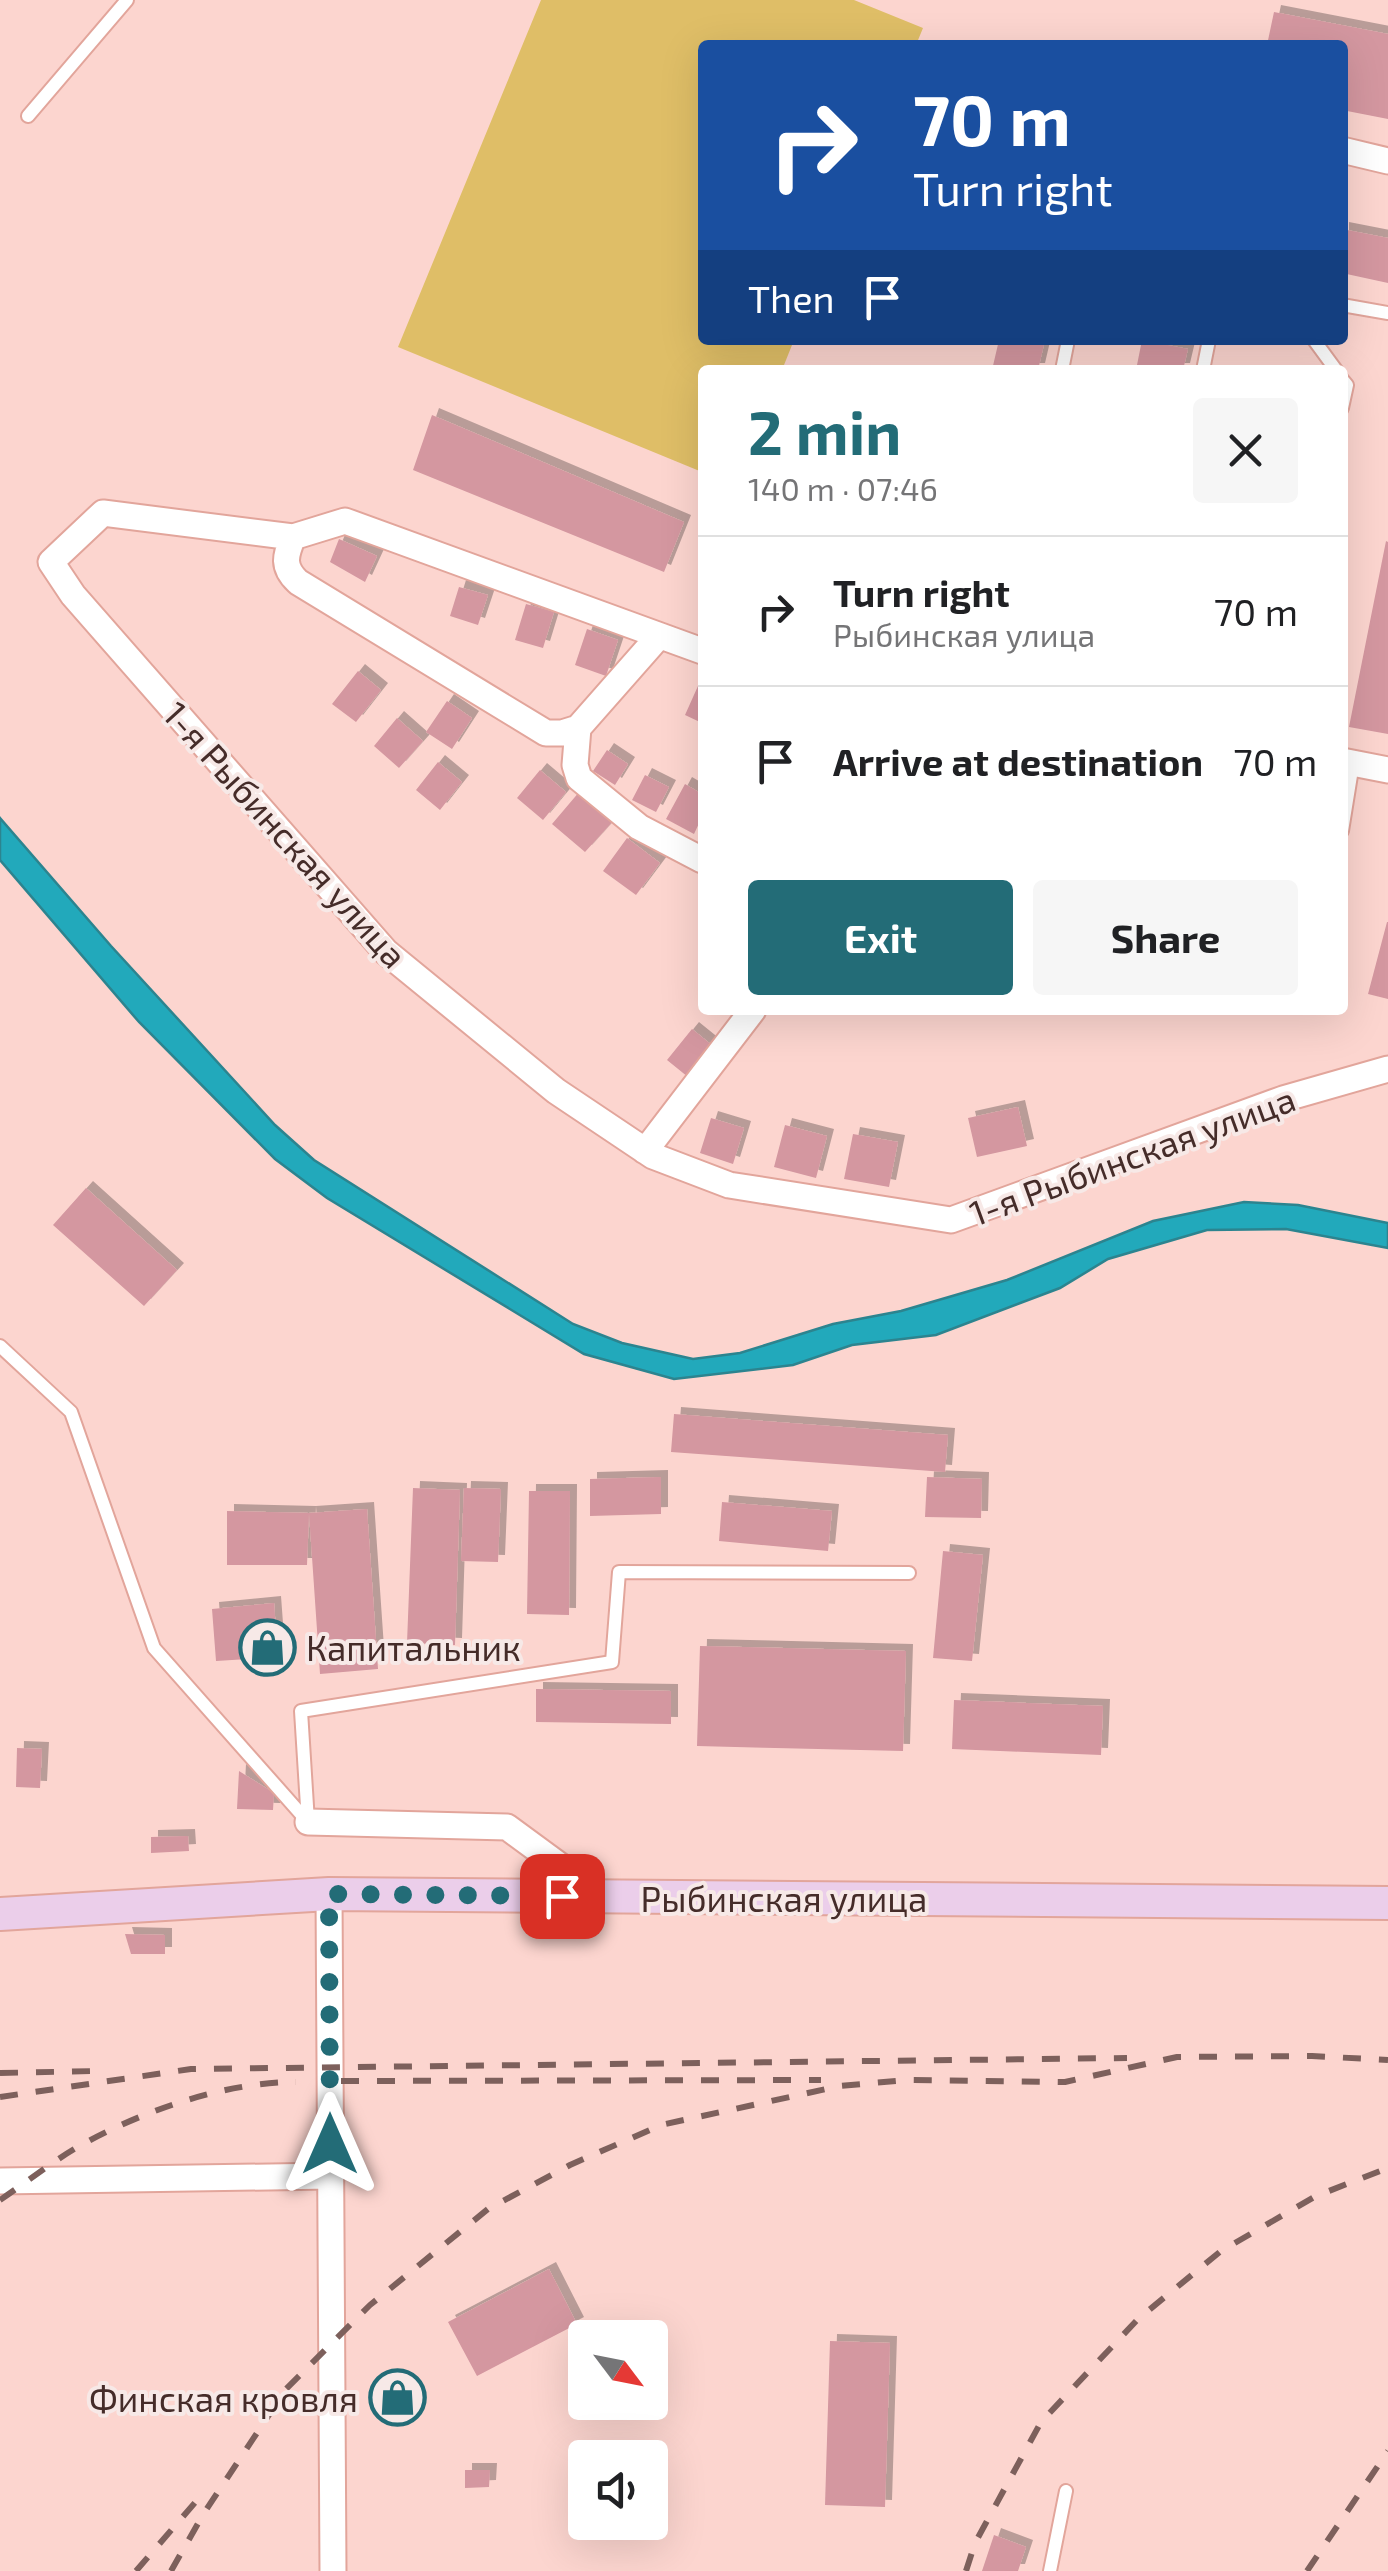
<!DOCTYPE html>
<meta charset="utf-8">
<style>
body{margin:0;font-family:"Exo 2",sans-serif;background:#f6f6f6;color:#202124;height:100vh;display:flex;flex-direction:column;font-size:38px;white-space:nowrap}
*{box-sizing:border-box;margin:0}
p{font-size:32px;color:#757577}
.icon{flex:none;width:55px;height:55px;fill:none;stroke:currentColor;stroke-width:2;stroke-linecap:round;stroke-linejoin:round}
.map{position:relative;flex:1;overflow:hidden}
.side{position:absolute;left:698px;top:365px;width:650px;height:650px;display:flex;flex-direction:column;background:#fff;border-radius:10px;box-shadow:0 10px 40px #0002}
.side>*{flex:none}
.guide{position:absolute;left:698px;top:40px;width:650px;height:305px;border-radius:10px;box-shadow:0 10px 40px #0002;background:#1a4fa0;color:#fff;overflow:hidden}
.needle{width:65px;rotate:122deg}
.fabs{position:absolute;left:568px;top:2320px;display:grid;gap:20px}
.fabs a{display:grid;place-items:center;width:100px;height:100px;border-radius:10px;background:#fff;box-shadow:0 10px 40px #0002;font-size:50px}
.pin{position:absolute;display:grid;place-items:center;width:85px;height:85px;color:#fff;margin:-42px;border-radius:20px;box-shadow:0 5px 15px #0006}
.me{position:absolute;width:110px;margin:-55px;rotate:0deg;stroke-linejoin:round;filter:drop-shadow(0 0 8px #0008)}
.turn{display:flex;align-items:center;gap:35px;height:210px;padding:0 50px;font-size:45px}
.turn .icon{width:130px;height:130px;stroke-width:2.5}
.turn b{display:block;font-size:70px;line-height:85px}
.then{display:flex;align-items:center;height:95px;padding:0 50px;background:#0003;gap:20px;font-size:38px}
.round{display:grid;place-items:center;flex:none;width:105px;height:105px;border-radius:10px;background:#f6f6f6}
.summary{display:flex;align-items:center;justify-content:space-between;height:170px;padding:0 50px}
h1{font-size:60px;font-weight:700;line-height:75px;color:#236c77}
.cta{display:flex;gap:20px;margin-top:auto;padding:20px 50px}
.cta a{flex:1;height:115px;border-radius:10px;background:#236c77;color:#fff;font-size:40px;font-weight:700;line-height:115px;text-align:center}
.cta a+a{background:#f6f6f6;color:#202124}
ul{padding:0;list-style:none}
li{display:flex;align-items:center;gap:30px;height:150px;padding:0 50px;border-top:2px solid #e0e0e0}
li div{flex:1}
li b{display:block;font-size:38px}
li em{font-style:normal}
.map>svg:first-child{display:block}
</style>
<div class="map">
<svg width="1388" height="2571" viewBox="0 0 1388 2571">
<defs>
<filter id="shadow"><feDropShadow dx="7" dy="-7" stdDeviation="0" flood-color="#0004"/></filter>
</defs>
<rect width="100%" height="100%" fill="#fcd5cf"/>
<path fill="#dfbe67" d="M 541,0 L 854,0 L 923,28 L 916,45 L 702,45 L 702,340 L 794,340 L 782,370 L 702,370 L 702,472 L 398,347 Z"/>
<path fill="#22a9bb" stroke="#2c848f" stroke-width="2.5" d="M 0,818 L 111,946 L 275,1125 L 314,1160 L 573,1324 L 622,1343 L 693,1359 L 740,1353 L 833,1324 L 901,1311 L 1007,1280 L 1153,1221 L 1244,1202 L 1298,1205 L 1388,1223 L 1388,1248 L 1286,1229 L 1207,1230 L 1108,1259 L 1060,1288 L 936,1335 L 852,1345 L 793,1365 L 674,1379 L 584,1354 L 327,1198 L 275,1159 L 139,1022 L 0,860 Z"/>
<path fill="#d497a0" filter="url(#shadow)" d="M 1274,12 L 1388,34 L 1388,119 L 1342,110 L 1342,45 L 1267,45 Z
M 1342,229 L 1388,238 L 1388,283 L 1342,273 Z
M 999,340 L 1045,340 L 1038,370 L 992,370 Z
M 1142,340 L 1188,349 L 1183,370 L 1136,370 Z
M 432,415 L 684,522 L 664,572 L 413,470 Z
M 339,539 L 377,556 L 365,582 L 330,562 Z
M 1386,541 L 1388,542 L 1388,734 L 1349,727 Z
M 459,587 L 488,595 L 478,625 L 450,616 Z
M 526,604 L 554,612 L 543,648 L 515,640 Z
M 587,629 L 618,640 L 606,676 L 575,665 Z
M 358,671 L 381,690 L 356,722 L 332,704 Z
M 702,677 L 702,723 L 685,715 Z
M 447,701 L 472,718 L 452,749 L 426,732 Z
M 397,718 L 423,741 L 399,768 L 374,746 Z
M 607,750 L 628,764 L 615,785 L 593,771 Z
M 438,762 L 462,782 L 440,810 L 416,790 Z
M 540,770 L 566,792 L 543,820 L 517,798 Z
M 645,775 L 669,787 L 656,812 L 632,800 Z
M 685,784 L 702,794 L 702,817 L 694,834 L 666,819 Z
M 580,791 L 614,820 L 585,852 L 552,824 Z
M 627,838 L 660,863 L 636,895 L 603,871 Z
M 1387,922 L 1388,922 L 1388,999 L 1368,994 Z
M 692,1029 L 713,1046 L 688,1077 L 667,1060 Z
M 1018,1107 L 1027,1146 L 977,1157 L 968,1118 Z
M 711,1118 L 744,1128 L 733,1164 L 700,1153 Z
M 785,1125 L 827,1136 L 816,1178 L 774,1167 Z
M 853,1134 L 898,1142 L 889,1187 L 844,1179 Z
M 86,1188 L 177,1270 L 144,1306 L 53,1225 Z
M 674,1414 L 948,1435 L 945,1472 L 671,1452 Z
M 661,1477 L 661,1514 L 590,1516 L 590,1479 Z
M 927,1477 L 982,1479 L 981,1518 L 925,1517 Z
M 413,1488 L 460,1490 L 455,1645 L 407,1643 Z
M 464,1488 L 501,1489 L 498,1562 L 461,1561 Z
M 529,1491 L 570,1491 L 569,1615 L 527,1614 Z
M 722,1502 L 832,1511 L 828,1551 L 719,1541 Z
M 367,1509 L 378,1669 L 320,1674 L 309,1513 Z
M 227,1511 L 309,1513 L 307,1565 L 227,1565 Z
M 943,1551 L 983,1555 L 972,1661 L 933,1658 Z
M 274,1603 L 278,1657 L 216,1661 L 212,1609 Z
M 700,1646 L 906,1651 L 903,1751 L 697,1746 Z
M 536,1689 L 671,1691 L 671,1724 L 536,1722 Z
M 954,1700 L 1103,1706 L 1101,1755 L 952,1749 Z
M 17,1748 L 42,1749 L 40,1788 L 16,1787 Z
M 239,1771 L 274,1793 L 273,1810 L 237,1809 Z
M 188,1836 L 189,1851 L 151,1853 L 151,1837 Z
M 125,1934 L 165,1935 L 165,1954 L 131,1954 Z
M 549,2269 L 577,2324 L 477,2376 L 448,2322 Z
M 830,2341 L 890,2343 L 885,2507 L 825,2505 Z
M 465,2470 L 490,2470 L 489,2487 L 465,2488 Z
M 994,2535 L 1026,2547 L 1018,2571 L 982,2571 Z"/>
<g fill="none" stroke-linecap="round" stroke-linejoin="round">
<defs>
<path id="lane" d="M 28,116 L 127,0
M 1342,305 L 1388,313
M 1314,340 L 1336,370
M 1062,370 L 1068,340
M 1203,370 L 1209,340
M 1342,379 L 1347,385 L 1342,408
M 1342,831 L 1353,763
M 0,1346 L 71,1412 L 154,1648 L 308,1822
M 308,1822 L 301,1711 L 612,1662 L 619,1572 L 909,1573
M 1050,2571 L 1066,2491"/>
<path id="street" d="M 1342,150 L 1388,161
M 293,537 C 285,556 282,567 298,582 L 546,733 L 562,733 L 578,728
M 659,636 L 578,728 L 575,765 L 579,778 L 639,827 L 702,860
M 702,651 L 345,521 L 293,537 L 103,513 L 51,562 L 73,595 L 386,952 L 556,1091 L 653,1156 L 729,1185 L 951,1220 L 1283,1099 L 1388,1069
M 1342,761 L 1388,770
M 645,1151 L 753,1010
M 308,1822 L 507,1827 L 601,1896
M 329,1894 L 333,2571
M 0,2181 L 330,2176"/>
<path id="secondary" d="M 0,1914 L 329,1894 L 1388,1903"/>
</defs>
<use href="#lane" stroke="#e2a59b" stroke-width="16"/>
<use href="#street" stroke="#e2a59b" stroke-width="29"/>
<use href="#secondary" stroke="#e2a59b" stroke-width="36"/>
<use href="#lane" stroke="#fff" stroke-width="12"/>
<use href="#street" stroke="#fff" stroke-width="25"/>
<use href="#secondary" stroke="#ebceea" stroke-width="32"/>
<path stroke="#7d605c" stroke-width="6" stroke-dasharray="18 18" stroke-linecap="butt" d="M 0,2073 L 96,2071
M 341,2081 L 821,2080
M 0,2097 L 191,2069 L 1127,2058
M 0,2200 C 27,2182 54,2160 83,2144 C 145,2110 226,2082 296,2082
M 136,2571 L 205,2491
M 171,2571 L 204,2513 L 286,2389 L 370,2305 L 488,2209 L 570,2165 L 661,2125 L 840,2086 L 906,2080 L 1065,2082 L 1177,2057 L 1312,2056 L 1388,2060
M 966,2571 L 975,2543 L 1041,2422 L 1138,2319 L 1221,2251 L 1316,2196 L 1388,2168
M 1307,2571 L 1388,2451"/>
</g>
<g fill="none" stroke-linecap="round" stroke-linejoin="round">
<path stroke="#236c77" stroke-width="18" stroke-dasharray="0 32.4" d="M 330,2144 L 329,1894 L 562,1896"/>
</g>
<defs>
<symbol id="shop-ring" viewBox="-11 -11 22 22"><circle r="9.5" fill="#f7e9e7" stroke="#236c77" stroke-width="1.5"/><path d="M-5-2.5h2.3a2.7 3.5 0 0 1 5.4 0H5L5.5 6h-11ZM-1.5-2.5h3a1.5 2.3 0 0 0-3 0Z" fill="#236c77"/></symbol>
</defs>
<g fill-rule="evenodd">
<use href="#shop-ring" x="236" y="1616" width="63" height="63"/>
<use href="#shop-ring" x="366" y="2366" width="63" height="63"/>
</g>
<g text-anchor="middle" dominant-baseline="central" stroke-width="8" stroke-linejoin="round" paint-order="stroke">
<g font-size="35" fill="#452c29" stroke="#f7e9e7">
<text transform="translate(286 834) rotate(48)">1-я Рыбинская улица</text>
<text transform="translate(1132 1155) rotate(-20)">1-я Рыбинская улица</text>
<text x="784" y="1898">Рыбинская улица</text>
</g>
<g font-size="35" fill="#452c29" stroke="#f7e9e7" text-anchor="start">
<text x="306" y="1647">Капитальник</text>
<text x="358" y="2398" text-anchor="end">Финская кровля</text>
</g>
</g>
</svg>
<div class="fabs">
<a><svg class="needle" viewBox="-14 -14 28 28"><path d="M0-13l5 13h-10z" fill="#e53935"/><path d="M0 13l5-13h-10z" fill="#757577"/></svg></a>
<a><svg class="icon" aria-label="sound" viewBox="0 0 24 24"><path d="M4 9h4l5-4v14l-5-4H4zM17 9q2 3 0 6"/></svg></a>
</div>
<div class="pin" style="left:562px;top:1896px;background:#d93025"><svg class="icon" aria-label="arrive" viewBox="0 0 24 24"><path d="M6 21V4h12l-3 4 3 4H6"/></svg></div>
<svg class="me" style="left:330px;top:2144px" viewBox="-20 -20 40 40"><path d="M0-17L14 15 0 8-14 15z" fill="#236c77" stroke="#fff" stroke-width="4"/></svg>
<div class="guide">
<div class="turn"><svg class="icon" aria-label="right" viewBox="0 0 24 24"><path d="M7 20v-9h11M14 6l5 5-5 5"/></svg><div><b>70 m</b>Turn right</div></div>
<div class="then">Then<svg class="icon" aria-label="arrive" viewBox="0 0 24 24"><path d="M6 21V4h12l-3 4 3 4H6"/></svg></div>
</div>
<section class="side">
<div class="summary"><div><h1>2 min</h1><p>140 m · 07:46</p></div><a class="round"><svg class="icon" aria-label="close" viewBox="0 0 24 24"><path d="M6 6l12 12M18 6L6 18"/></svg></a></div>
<ul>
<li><svg class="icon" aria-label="right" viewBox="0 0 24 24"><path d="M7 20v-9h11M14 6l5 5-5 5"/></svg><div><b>Turn right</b><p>Рыбинская улица</p></div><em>70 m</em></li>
<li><svg class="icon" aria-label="arrive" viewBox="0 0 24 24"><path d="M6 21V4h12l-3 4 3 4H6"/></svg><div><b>Arrive at destination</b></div><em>70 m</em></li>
</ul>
<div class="cta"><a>Exit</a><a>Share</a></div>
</section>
</div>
